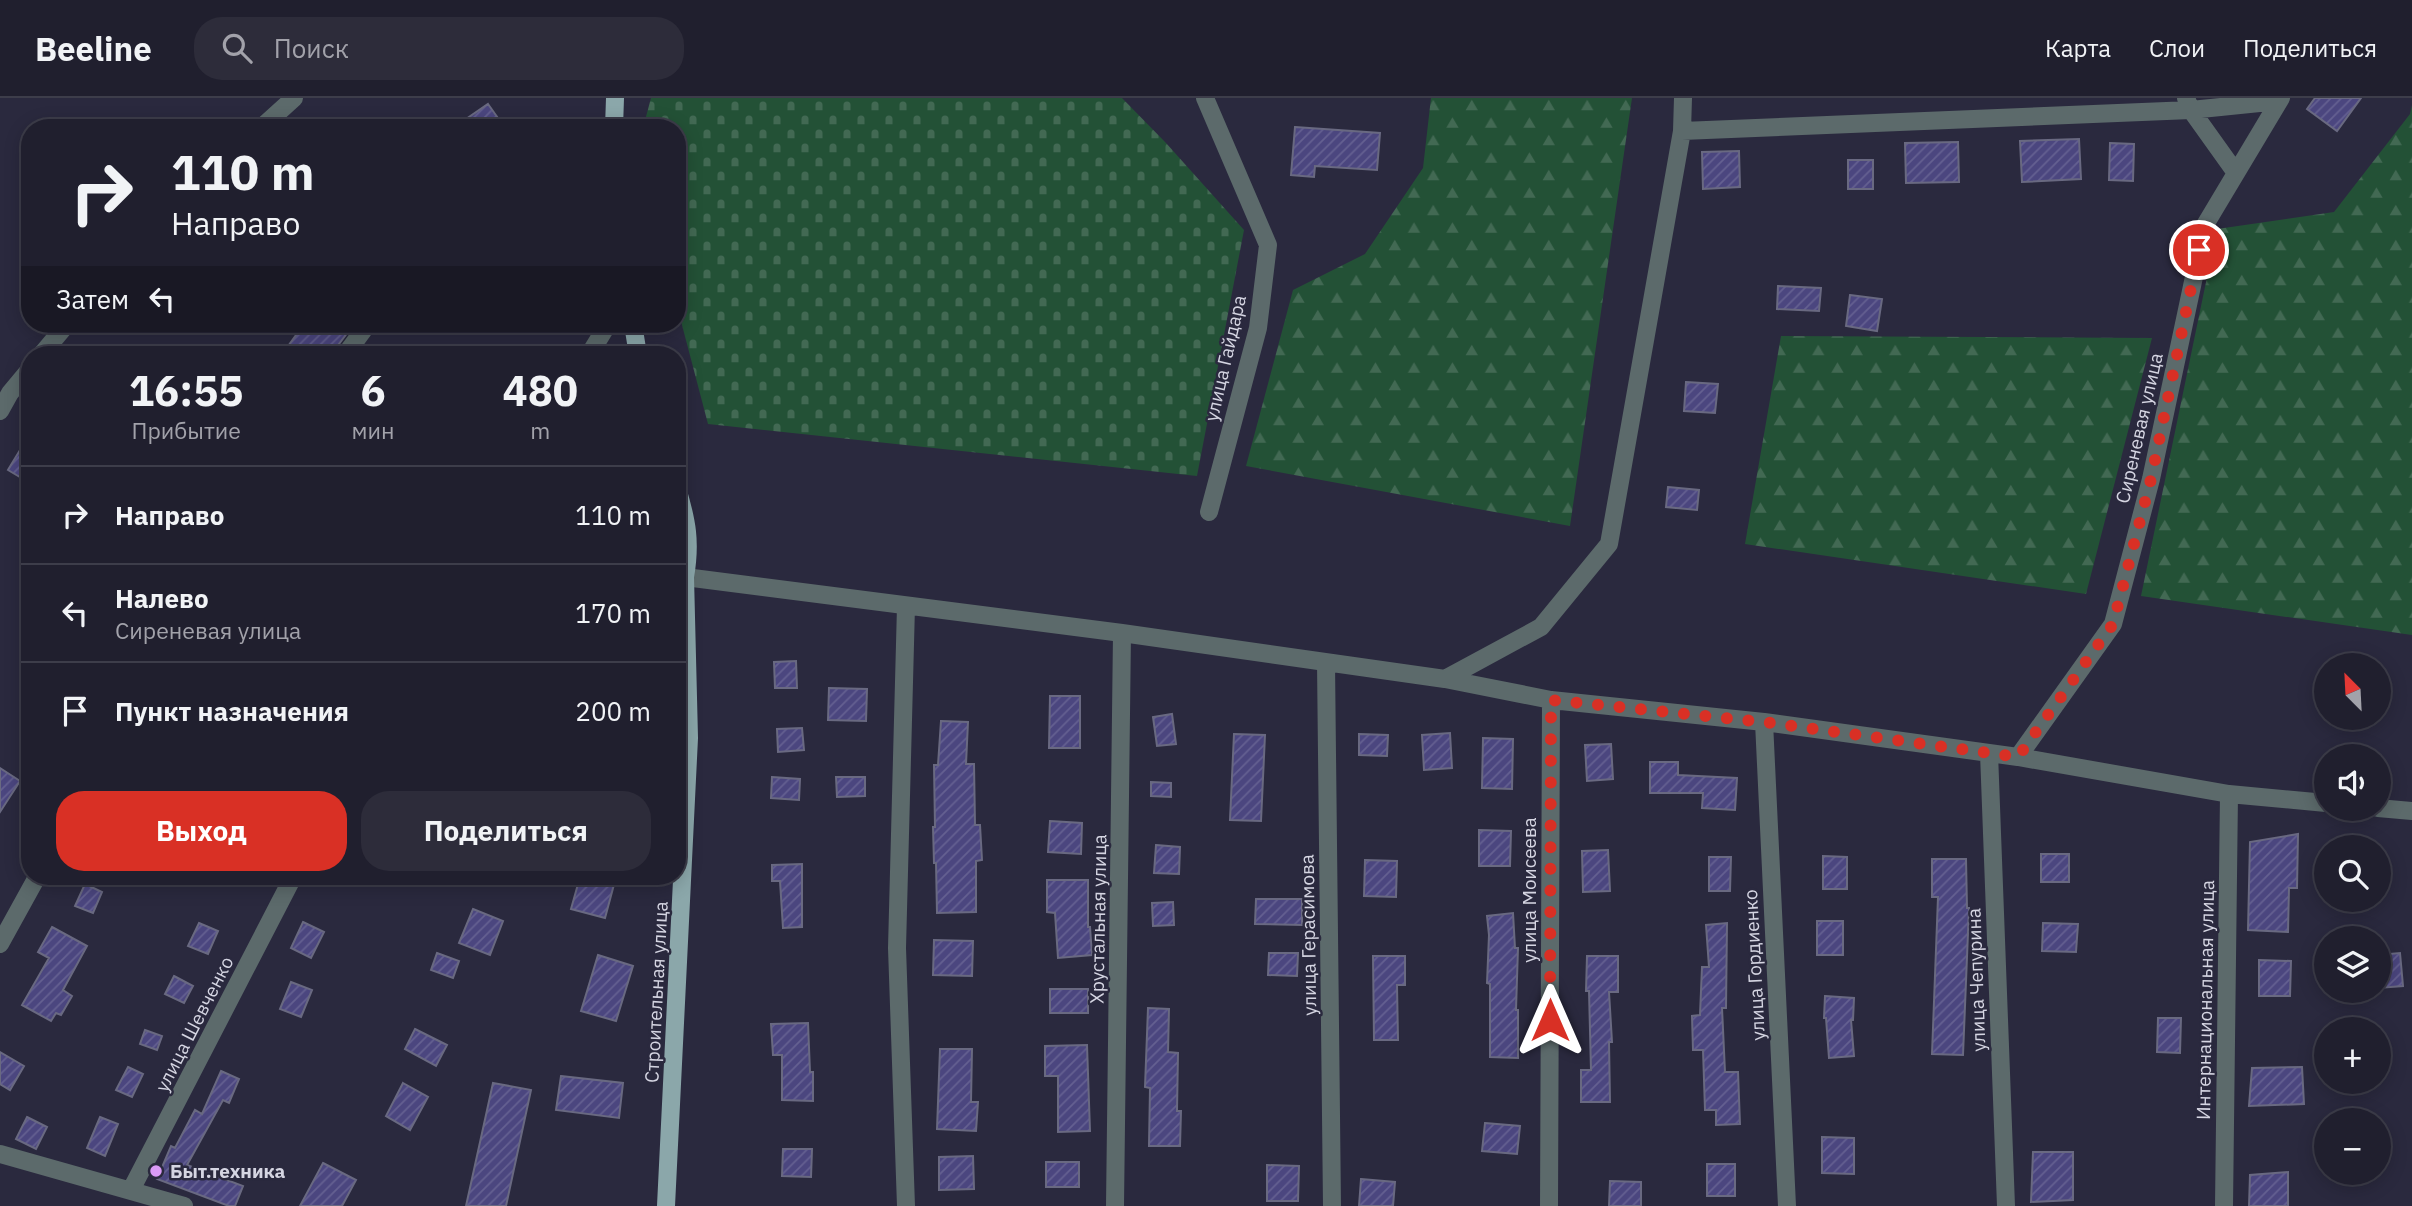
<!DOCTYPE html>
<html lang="ru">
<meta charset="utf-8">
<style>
body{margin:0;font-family:"IBM Plex Sans",sans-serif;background:#2d2c3a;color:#f1f3f6;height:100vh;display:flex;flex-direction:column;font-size:26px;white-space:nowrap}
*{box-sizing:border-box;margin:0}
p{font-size:23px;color:#a2a2aa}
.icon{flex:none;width:38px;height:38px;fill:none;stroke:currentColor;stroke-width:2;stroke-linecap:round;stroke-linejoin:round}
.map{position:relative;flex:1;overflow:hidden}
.details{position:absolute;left:21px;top:248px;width:665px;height:539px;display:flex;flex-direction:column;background:#201f2e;border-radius:28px;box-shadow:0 4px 18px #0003,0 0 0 2px #3d3d4a}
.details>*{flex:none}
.hud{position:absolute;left:21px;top:21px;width:665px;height:214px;border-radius:28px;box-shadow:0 4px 18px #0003,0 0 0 2px #3d3d4a;background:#201f2e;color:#f1f3f6;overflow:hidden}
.needle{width:46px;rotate:336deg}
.tools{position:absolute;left:2314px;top:555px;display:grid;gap:14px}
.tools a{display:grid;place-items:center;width:77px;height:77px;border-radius:50%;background:#201f2e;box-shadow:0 4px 18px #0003,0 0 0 2px #3d3d4a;font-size:35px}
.pin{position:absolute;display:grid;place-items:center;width:60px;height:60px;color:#fff;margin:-30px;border:4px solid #fff;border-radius:50%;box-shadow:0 2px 7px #0007}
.me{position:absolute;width:77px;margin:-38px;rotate:0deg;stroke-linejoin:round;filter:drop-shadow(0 0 5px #0008)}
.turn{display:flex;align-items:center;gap:24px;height:147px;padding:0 35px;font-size:32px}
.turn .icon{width:91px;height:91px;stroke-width:2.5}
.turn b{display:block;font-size:49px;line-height:60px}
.then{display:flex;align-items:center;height:66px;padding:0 35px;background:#0003;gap:14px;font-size:26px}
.eta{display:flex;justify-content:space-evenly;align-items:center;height:119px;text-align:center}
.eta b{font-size:42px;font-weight:800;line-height:49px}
.button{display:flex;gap:14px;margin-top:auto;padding:14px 35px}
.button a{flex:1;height:80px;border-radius:28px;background:#d93025;color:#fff;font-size:28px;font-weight:800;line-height:80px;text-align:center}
.button a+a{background:#2d2c3a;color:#f1f3f6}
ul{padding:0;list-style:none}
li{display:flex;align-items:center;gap:21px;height:98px;padding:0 35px;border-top:2px solid #3d3d4a}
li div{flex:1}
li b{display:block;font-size:26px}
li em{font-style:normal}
header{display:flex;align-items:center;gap:42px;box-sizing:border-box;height:98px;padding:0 35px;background:#201f2e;border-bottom:2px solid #3d3d4a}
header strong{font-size:33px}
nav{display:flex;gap:38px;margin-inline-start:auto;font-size:24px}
.search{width:490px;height:63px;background:#2d2c3a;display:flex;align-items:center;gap:18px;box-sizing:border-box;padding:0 24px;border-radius:28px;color:#a2a2aa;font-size:26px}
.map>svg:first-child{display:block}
</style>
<header>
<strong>Beeline</strong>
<div class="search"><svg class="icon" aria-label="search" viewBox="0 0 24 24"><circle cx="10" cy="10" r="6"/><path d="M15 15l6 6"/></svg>Поиск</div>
<nav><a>Карта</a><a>Слои</a><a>Поделиться</a></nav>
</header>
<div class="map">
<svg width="2412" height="1108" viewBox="0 0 2412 1108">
<defs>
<pattern id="forest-firs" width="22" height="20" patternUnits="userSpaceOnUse" patternTransform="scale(1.75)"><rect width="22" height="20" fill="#235136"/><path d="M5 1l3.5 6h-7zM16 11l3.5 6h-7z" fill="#426953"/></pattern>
<pattern id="cemetery-stones" width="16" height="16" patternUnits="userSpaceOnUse" patternTransform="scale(1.75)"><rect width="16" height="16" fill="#235136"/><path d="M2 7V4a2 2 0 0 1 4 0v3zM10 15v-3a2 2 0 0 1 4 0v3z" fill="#426953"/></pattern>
<pattern id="building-hatch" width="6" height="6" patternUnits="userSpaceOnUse" patternTransform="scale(1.75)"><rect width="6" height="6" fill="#4b467f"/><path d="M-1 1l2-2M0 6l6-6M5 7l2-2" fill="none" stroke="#646091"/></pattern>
</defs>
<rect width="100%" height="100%" fill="#2a293e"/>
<path fill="url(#forest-firs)" d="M 1431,0 L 1632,0 L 1570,428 L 1246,368 L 1293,192 L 1365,156 L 1423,70 Z
M 2412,7 L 2412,537 L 2141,498 L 2217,131 L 2334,114 L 2410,16 Z
M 1781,238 L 2152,240 L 2086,496 L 1745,446 Z"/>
<path fill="url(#cemetery-stones)" d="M 651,0 L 1122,0 L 1166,45 L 1244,132 L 1197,378 L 708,326 L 677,208 L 677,30 L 643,30 Z"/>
<path fill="url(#building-hatch)" stroke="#696981" stroke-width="2" d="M 2315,0 L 2361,0 L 2337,33 L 2307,11 Z
M 488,6 L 505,30 L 453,30 Z
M 1295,29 L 1380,35 L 1377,72 L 1315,68 L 1314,79 L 1291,77 Z
M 2079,41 L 2081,81 L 2022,84 L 2020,43 Z
M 1958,44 L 1959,84 L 1906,85 L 1905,45 Z
M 2110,45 L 2134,46 L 2133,83 L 2109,82 Z
M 1739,53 L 1740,89 L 1703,91 L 1702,54 Z
M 1848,62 L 1873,62 L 1873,91 L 1848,91 Z
M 1778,188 L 1821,190 L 1819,213 L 1777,211 Z
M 1850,197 L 1882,201 L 1877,233 L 1846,228 Z
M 304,226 L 354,226 L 336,250 L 334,257 L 295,257 L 286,251 Z
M 1686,284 L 1718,286 L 1715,315 L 1684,313 Z
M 20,352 L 30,358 L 30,385 L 8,372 Z
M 1668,389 L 1699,392 L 1697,412 L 1666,409 Z
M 796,563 L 797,590 L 775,590 L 774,564 Z
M 829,590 L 867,591 L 866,623 L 828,622 Z
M 1050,598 L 1080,598 L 1080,650 L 1049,650 Z
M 1172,616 L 1176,646 L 1157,648 L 1153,619 Z
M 941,623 L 968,624 L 966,666 L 974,666 L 975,727 L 980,727 L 982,762 L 976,763 L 976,814 L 937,815 L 936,765 L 934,765 L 933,729 L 935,729 L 934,667 L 938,667 Z
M 802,630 L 804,652 L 778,654 L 777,631 Z
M 1450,635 L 1452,670 L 1424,672 L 1422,637 Z
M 1234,636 L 1265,637 L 1261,723 L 1230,722 Z
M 1359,636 L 1388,637 L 1387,658 L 1359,657 Z
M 1483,640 L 1513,641 L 1512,691 L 1482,690 Z
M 1611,646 L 1613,681 L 1587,683 L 1585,647 Z
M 1650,664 L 1678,664 L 1678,677 L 1737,680 L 1735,712 L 1702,710 L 1703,695 L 1650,695 Z
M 0,670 L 20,683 L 0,714 Z
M 772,679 L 800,681 L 799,702 L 771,700 Z
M 836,679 L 865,679 L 865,698 L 837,699 Z
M 1151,684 L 1171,685 L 1171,699 L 1151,698 Z
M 1050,723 L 1082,725 L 1081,756 L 1048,754 Z
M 1479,732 L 1511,733 L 1510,768 L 1479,768 Z
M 2298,736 L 2297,790 L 2289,790 L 2288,834 L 2248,832 L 2250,744 Z
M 1156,747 L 1180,749 L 1179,776 L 1154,775 Z
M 1608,752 L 1610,793 L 1583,794 L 1582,753 Z
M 2041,756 L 2069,756 L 2069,784 L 2041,784 Z
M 1823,758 L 1847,759 L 1847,791 L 1823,791 Z
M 1709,759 L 1731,759 L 1730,793 L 1709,793 Z
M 1932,761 L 1966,761 L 1967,810 L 1969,810 L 1963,957 L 1932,956 L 1938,799 L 1932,799 Z
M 1365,762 L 1397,763 L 1396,799 L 1364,798 Z
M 802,766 L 802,829 L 783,830 L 780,783 L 772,783 L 772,767 Z
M 580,779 L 616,779 L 605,820 L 571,811 Z
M 1047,782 L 1088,782 L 1088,829 L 1090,829 L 1092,857 L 1058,860 L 1055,815 L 1047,814 Z
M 85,786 L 102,794 L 93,815 L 75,808 Z
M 1256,801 L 1302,801 L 1302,827 L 1255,826 Z
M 1173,804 L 1174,827 L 1153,828 L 1152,805 Z
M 473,811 L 503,823 L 490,857 L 459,845 Z
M 1513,815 L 1515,850 L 1518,850 L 1516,912 L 1518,912 L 1518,960 L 1490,959 L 1490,886 L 1487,885 L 1489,837 L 1487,818 Z
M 1817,823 L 1843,823 L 1843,857 L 1817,857 Z
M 303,824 L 324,834 L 311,860 L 291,850 Z
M 199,825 L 218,833 L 208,856 L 188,848 Z
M 1727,825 L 1726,910 L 1722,910 L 1725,974 L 1738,974 L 1740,1026 L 1716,1027 L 1716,1012 L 1705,1012 L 1703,952 L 1693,952 L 1692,918 L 1700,917 L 1702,869 L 1709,869 L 1706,827 Z
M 2043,825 L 2078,826 L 2076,854 L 2042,853 Z
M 52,829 L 87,848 L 63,892 L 72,898 L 61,917 L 56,915 L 51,923 L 22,907 L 49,860 L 38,854 Z
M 934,842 L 973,843 L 972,878 L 933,877 Z
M 437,855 L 459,863 L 453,880 L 431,872 Z
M 1269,855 L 1298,855 L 1297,878 L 1268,877 Z
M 2400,855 L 2403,888 L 2378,890 L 2378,857 Z
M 598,857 L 633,868 L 616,923 L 581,913 Z
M 1373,858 L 1405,858 L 1405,887 L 1397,887 L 1398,942 L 1374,942 Z
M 1587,858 L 1618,858 L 1618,894 L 1609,894 L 1612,944 L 1609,944 L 1610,1004 L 1581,1004 L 1581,972 L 1591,972 L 1589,893 L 1586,893 Z
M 2259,862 L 2291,863 L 2290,898 L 2259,898 Z
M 174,878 L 193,888 L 184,905 L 165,896 Z
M 291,884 L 312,892 L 301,919 L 280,911 Z
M 1050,891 L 1088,891 L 1088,915 L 1050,915 Z
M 1825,898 L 1854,900 L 1853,922 L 1851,922 L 1854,958 L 1829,960 L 1826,920 L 1824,920 Z
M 1148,910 L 1169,911 L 1168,954 L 1178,955 L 1177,1013 L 1181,1013 L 1180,1048 L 1149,1048 L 1150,990 L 1145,989 Z
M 2158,920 L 2181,920 L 2180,955 L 2157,954 Z
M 808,925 L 810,974 L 813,974 L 813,1003 L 782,1002 L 782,957 L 773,957 L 771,926 Z
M 415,931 L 447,947 L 436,968 L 405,951 Z
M 145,932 L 162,938 L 157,952 L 140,946 Z
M 1087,947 L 1090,1033 L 1058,1034 L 1058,978 L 1045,978 L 1045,948 Z
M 940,951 L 972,951 L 971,1004 L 978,1004 L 976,1033 L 937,1031 Z
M 0,954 L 24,968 L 10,992 L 0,986 Z
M 128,969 L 143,976 L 132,999 L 116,992 Z
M 2302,969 L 2304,1006 L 2249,1008 L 2252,970 Z
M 221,973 L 239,981 L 229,1005 L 223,1002 L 187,1067 L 243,1088 L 235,1108 L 229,1108 L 157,1081 L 171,1048 L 175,1050 L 195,1012 L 202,1016 Z
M 561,978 L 623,985 L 619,1020 L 556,1012 Z
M 403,985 L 428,999 L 410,1032 L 386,1018 Z
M 493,985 L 531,992 L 506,1108 L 466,1108 Z
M 27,1019 L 47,1029 L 36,1051 L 16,1041 Z
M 100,1019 L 118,1026 L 105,1058 L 87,1050 Z
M 1485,1025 L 1520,1028 L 1517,1056 L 1482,1053 Z
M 1822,1039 L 1854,1040 L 1854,1076 L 1822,1075 Z
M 783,1051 L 812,1051 L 811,1079 L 782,1078 Z
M 2033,1054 L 2073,1054 L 2073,1102 L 2031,1104 Z
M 973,1058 L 974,1091 L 939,1092 L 939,1059 Z
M 1046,1064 L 1079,1064 L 1079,1089 L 1046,1089 Z
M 323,1065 L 356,1082 L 342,1108 L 300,1108 Z
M 1707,1066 L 1735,1066 L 1735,1098 L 1707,1098 Z
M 1267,1067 L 1299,1068 L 1298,1103 L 1267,1103 Z
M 2288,1074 L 2288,1108 L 2249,1108 L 2250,1077 Z
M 1361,1081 L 1395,1084 L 1393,1108 L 1359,1108 Z
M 1610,1083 L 1641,1084 L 1641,1108 L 1609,1108 Z"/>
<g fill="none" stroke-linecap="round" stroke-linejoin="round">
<path stroke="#5c6a6b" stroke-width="18" d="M 1205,0 L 1268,147 L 1258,230 L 1209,414
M 2186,0 L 2191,12 L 2236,75
M 261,30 L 294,0
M 1682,33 L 2191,12 L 2279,3
M 41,257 L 67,226
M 345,257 L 368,226
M 589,257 L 608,226
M 0,313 L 10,295 L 30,271
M 685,479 L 1122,535 L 1445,581 L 1551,602 L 1764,624 L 2018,659 L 2229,696 L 2326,705
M 906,508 L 897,850 L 906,1108
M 1326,565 L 1332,1108
M 1445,581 L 1541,529 L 1609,446 L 1682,33 L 1683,0
M 1764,624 L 1787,1108
M 1989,655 L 2006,1108
M 2018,659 L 2113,526 L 2151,381 L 2205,127 L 2281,0
M 2378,710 L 2412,713
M 0,846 L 37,779
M 0,1056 L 184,1108
M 131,1092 L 293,779
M 1115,1108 L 1122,535
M 1549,1108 L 1551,602
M 2224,1108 L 2229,696"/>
<path stroke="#8ba7aa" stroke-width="18" d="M 614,30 L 615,0
M 633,226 L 638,257
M 666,1108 L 689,640 L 685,479 C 691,444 687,423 677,390"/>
</g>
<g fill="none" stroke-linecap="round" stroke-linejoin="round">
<path stroke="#d93025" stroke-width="12" stroke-dasharray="0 21.6" d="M 1550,922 L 1551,602 L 1764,624 L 2018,659 L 2113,526 L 2151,381 L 2199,152"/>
</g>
<circle fill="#da9af6" stroke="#2a293e" stroke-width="2.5" cx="156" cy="1073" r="7"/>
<g text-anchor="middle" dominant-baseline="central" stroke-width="5" stroke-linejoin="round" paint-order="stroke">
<g font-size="19" fill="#d5d5e2" stroke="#2a293e">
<text transform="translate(1225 260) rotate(-77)">улица Гайдара</text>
<text transform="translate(2139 330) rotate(-77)">Сиреневая улица</text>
<text transform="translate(1529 792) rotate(-90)">улица Моисеева</text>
<text transform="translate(1098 821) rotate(-89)">Хрустальная улица</text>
<text transform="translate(1308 837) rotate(-91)">улица Герасимова</text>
<text transform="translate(1754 867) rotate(-93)">улица Гордиенко</text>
<text transform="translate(1976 882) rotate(-92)">улица Чепурина</text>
<text transform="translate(656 894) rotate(-87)">Строительная улица</text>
<text transform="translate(2205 902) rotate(-89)">Интернациональная улица</text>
<text transform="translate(194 926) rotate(-63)">улица Шевченко</text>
</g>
<g font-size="19" font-weight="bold" fill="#d5d5e2" stroke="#2a293e" text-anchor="start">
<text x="170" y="1073">Быт.техника</text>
</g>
</g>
</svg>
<div class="tools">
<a><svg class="needle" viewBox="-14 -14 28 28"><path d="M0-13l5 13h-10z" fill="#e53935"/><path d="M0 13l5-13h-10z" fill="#a2a2aa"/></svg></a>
<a><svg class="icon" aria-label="sound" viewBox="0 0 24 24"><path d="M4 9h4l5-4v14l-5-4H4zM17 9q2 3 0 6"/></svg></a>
<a><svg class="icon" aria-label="search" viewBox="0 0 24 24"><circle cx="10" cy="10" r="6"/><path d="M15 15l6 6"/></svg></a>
<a><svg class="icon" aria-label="layers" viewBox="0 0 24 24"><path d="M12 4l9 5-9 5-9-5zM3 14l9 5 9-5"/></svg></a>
<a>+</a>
<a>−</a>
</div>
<div class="pin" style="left:2199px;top:152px;background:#d93025"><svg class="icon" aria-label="arrive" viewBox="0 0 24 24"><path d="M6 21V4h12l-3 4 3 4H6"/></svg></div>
<svg class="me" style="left:1550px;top:922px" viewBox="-20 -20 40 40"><path d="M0-17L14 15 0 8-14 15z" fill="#d93025" stroke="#fff" stroke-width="4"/></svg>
<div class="hud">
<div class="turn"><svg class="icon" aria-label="right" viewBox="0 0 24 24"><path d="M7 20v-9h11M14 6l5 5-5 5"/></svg><div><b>110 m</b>Направо</div></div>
<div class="then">Затем<svg class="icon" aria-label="left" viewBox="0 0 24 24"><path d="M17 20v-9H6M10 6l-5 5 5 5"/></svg></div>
</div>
<section class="details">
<div class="eta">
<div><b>16:55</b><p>Прибытие</p></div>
<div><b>6</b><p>мин</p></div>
<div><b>480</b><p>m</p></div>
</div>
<ul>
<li><svg class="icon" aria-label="right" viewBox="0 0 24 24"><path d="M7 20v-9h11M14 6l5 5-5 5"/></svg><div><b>Направо</b></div><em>110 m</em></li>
<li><svg class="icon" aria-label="left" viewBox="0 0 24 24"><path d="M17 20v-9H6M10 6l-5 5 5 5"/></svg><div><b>Налево</b><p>Сиреневая улица</p></div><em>170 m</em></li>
<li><svg class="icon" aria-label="arrive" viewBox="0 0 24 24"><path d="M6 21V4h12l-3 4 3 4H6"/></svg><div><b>Пункт назначения</b></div><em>200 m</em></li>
</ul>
<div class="button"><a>Выход</a><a>Поделиться</a></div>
</section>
</div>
